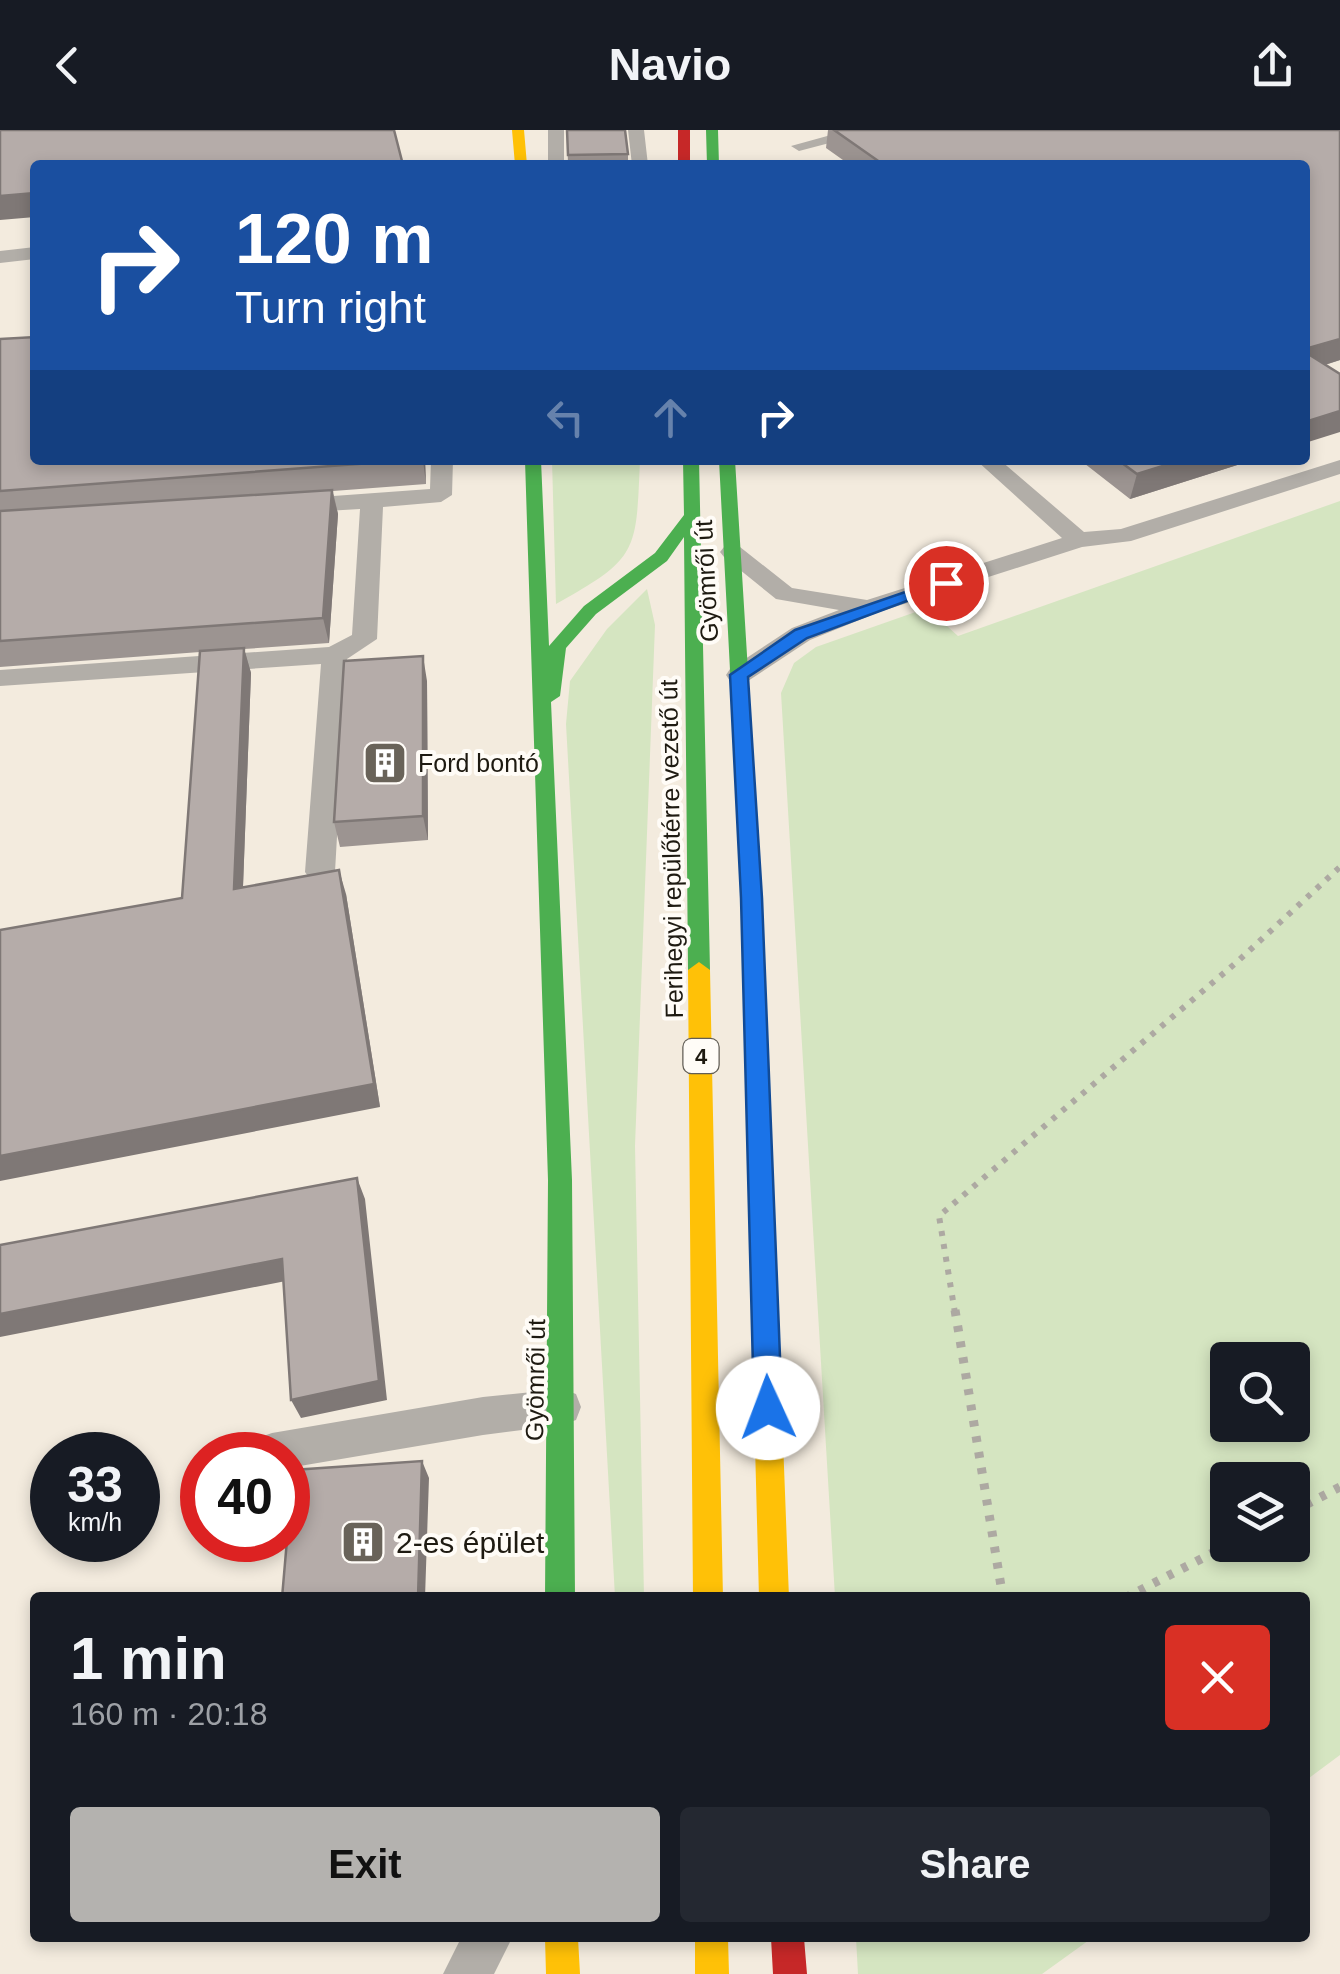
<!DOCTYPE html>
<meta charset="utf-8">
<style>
body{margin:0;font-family:Helvetica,sans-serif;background:#242831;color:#f1f3f6;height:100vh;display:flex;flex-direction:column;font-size:38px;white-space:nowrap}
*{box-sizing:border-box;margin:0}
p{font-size:32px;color:#9ea1a6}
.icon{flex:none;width:55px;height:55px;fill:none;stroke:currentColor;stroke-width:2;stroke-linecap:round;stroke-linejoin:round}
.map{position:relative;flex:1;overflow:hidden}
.drawer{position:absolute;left:30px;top:1462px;width:1280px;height:350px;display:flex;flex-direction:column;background:#171b24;border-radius:10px;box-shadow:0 5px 15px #0003}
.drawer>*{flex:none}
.hud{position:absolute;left:30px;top:30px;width:1280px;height:305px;border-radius:10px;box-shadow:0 5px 15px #0003;background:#1a4fa0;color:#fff;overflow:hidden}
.controls{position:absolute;left:1210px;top:1212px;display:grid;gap:20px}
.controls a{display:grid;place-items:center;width:100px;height:100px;border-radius:10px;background:#171b24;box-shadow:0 5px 15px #0003;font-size:50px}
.speed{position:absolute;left:30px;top:1302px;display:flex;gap:20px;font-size:50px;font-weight:700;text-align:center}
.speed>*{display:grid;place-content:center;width:130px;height:130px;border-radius:50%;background:#171b24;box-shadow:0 5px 15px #0003;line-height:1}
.speed small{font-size:25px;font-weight:400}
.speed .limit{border:15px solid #d22;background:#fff;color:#111}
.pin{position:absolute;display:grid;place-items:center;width:85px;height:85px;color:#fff;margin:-42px;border:5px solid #fff;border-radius:50%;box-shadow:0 2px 10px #0007}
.me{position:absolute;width:110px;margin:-55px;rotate:358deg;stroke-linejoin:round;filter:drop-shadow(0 0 8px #0008)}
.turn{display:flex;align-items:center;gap:35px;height:210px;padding:0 40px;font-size:45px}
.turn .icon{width:130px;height:130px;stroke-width:2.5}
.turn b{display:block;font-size:70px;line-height:85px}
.lanes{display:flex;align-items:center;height:95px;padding:0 40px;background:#0003;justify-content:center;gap:50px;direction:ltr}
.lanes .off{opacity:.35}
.round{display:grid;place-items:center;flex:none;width:105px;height:105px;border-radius:10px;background:#242831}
.headline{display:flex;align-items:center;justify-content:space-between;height:170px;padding:0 40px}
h1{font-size:60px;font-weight:700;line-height:75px}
.action{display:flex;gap:20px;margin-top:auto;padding:20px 40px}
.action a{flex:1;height:115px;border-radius:10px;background:#b4b2af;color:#111;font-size:40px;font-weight:700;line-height:115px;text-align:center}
.action a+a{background:#242831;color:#f1f3f6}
header{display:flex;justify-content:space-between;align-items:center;height:130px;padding:0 40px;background:#171b24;font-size:45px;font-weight:700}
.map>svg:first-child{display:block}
</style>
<header><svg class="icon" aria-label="back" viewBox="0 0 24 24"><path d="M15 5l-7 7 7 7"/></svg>Navio<svg class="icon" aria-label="share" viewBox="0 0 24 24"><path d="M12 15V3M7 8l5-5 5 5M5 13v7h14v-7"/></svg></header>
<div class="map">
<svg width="1340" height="1844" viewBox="0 0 1340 1844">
<rect width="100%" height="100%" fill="#f3ebde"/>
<path fill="#d5e5c1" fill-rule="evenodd" d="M 552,330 L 640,330 C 636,422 639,428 556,474 Z
M 1340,371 L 1340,1625 L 1305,1651 L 1305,1468 L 835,1467 L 781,563 L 794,533 L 816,517 L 927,478 L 958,506 ZM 1228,1230 L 1292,1230 L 1292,1295 L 1228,1295 ZM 1228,1350 L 1292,1350 L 1292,1415 L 1228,1415 Z
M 647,459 L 655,495 L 635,1016 L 644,1467 L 615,1467 L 566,594 L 570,551 L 607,499 Z
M 856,1808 L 1092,1808 L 1042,1844 L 858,1844 Z"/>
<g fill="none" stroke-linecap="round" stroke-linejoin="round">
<path stroke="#ada9a2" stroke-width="6" stroke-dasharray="5 8" stroke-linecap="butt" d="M 955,1183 L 939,1086 L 1238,831 L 1340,737"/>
<path stroke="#ada9a2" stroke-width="9" stroke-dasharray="6 10" stroke-linecap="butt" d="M 955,1180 L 1003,1468
M 1292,1382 L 1340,1357
M 1125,1468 L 1228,1415"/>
<path fill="#b2aea8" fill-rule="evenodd" d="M 548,0 L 564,0 L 564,35 L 548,35 Z
M 628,0 L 644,0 L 648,35 L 632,35 Z
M 849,0 L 879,0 L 799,21 L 791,16 Z
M 35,117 L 35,129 L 0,133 L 0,121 Z
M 431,330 L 453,330 L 452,365 L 441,372 L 383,377 L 377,509 L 347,529 L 335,742 L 330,749 L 320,753 L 310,749 L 305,742 L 321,534 L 0,556 L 0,540 L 329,517 L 352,505 L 360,379 L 292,383 L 281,376 L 292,369 L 430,359 Z
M 976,330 L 1000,330 L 1084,402 L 1121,399 L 1340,330 L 1340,344 L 1131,411 L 1082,417 L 879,482 L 810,510 L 748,551 L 730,551 L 726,545 L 730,539 L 792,498 L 839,480 L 776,469 L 724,427 L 720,422 L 724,417 L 740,417 L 792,458 L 867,470 L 1062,408 Z
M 562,1259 L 576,1264 L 581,1277 L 576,1290 L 562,1295 L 483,1305 L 288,1338 L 288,1325 L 252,1322 L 258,1308 L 272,1303 L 483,1267 Z
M 461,1808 L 512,1808 L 494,1844 L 443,1844 Z"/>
<path fill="#4caf50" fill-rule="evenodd" d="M 706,0 L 718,0 L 719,35 L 707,35 Z
M 525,330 L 541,330 L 549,516 L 584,476 L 655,423 L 684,385 L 683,330 L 699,330 L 710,840 L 707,846 L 691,846 L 688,840 L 684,407 L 667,431 L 596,484 L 566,518 L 560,566 L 551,572 L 572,1050 L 575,1468 L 545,1468 L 548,1050 Z
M 719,330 L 735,330 L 762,769 L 770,969 L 766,976 L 750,976 L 746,969 L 742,769 Z"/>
<path fill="#ffc107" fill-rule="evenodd" d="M 512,0 L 524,0 L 527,35 L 515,35 Z
M 699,832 L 710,840 L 723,1468 L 693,1468 L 688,840 Z
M 758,960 L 766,962 L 770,969 L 789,1468 L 759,1468 L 746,969 L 750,962 Z
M 545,1808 L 578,1808 L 580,1844 L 546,1844 Z
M 695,1808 L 728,1808 L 729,1844 L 695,1844 Z"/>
<path fill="#c62828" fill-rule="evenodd" d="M 678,0 L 690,0 L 690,35 L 678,35 Z
M 771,1808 L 804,1808 L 807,1844 L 773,1844 Z"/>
</g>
<path fill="#9c9491" d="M 567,0 L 628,24 L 628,34 L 568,35 Z
M 828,0 L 1340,0 L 1340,230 L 1325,235 L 1305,313 L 1305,35 L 850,35 L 826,18 Z
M 0,209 L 35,330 L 425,330 L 426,354 L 333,361 L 338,384 L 329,513 L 244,519 L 251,543 L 243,757 L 346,764 L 380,977 L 182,768 L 200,522 L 0,537 Z
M 1080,330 L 1253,330 L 1130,369 Z
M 427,551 L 428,710 L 340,717 L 334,692 Z"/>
<path fill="#7f7876" d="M 35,63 L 35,87 L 0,90 L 0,66 Z
M 1340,209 L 1340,230 L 1305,241 L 1305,219 Z
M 1340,281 L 1340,302 L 1305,313 L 1305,292 Z
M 423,330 L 425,330 L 426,354 Z
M 1182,330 L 1253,330 L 1130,369 L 1137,344 Z
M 332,360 L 338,384 L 329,513 L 323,488 Z
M 244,518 L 251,543 L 242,783 L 234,759 Z
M 423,526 L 427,551 L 428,710 L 423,686 Z
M 339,740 L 346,764 L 380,977 L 0,1051 L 0,1026 Z
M 357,1048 L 365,1069 L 387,1270 L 301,1288 L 291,1270 Z
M 282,1129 L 291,1150 L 0,1207 L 0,1184 Z
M 422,1331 L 429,1348 L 425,1468 L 418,1468 Z"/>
<path fill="#b5aca9" stroke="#7f7876" stroke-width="2.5" d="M 0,0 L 394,0 L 403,35 L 35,35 L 35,63 L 0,66 Z
M 567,0 L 625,0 L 628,24 L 568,25 Z
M 834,0 L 1340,0 L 1340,209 L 1305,219 L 1305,35 L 884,35 Z
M 35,207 L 35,330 L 411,330 L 0,361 L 0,209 Z
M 1305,222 L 1340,244 L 1340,281 L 1305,292 Z
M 1118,330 L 1182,330 L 1137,344 Z
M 332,360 L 323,488 L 0,511 L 0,381 Z
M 244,518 L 234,759 L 339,740 L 374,954 L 0,1026 L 0,800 L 182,768 L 200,521 Z
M 423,526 L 423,686 L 334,692 L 344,531 Z
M 357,1048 L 379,1251 L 291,1270 L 282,1129 L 0,1184 L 0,1115 Z
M 422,1331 L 418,1468 L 282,1468 L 293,1340 Z"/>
<path fill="#1a73e8" stroke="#114b97" stroke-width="2.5" d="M 940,450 L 955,453 L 807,508 L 748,547 L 762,768 L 782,1278 L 778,1287 L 768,1291 L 758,1287 L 754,1278 L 741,768 L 730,545 L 795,500 Z"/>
<defs>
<symbol id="building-square" viewBox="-11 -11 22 22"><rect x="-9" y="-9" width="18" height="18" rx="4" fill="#696359" stroke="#fffcf7"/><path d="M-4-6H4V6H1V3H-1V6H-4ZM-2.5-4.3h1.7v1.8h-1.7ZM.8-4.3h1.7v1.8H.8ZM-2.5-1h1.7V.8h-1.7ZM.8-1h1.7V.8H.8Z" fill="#fff"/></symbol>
</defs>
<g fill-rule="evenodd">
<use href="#building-square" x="360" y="608" width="50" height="50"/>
<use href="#building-square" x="338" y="1387" width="50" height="50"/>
</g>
<g text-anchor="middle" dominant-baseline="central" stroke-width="8" stroke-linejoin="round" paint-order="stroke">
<rect fill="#fffcf7" stroke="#625e56" stroke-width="2.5" x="683.5" y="909" width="35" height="34" rx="8"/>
<g font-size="22" font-weight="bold" fill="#1e1a11">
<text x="701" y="926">4</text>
</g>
<g font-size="25" fill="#1e1a11" stroke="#fffcf7">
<text transform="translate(706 451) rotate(-93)">Gyömrői út</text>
<text transform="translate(671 719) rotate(-91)">Ferihegyi repülőtérre vezető út</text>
<text transform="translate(535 1250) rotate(-89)">Gyömrői út</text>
</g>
<g font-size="25" fill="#1e1a11" stroke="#fffcf7" text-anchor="start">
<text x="418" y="633">Ford bontó</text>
</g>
<g font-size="30" fill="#1e1a11" stroke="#fffcf7" text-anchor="start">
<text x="396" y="1412">2-es épület</text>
</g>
</g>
</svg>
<div class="controls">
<a><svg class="icon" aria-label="search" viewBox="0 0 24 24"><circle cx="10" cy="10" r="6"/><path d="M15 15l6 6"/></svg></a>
<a><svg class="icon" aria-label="layers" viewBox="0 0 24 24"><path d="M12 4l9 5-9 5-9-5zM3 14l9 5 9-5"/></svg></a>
</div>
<div class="speed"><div>33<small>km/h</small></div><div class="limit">40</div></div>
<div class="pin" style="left:946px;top:453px;background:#d93025"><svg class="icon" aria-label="arrive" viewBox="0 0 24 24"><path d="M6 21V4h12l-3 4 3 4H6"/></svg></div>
<svg class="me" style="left:768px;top:1278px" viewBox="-20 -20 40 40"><circle r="19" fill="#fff"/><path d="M0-13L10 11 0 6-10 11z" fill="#1a73e8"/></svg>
<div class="hud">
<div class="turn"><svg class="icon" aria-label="right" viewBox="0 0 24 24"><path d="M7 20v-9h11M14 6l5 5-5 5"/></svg><div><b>120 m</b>Turn right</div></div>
<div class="lanes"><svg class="icon off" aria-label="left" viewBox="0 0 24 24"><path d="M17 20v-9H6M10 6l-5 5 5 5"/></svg><svg class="icon off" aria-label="ahead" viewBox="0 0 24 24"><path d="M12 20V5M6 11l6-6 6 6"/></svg><svg class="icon" aria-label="right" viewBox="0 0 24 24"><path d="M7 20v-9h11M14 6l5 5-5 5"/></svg></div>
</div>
<section class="drawer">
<div class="headline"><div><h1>1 min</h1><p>160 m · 20:18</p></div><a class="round" style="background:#d93025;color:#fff"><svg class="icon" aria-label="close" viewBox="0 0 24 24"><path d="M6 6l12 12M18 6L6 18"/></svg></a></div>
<div class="action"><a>Exit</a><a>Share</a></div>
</section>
</div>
